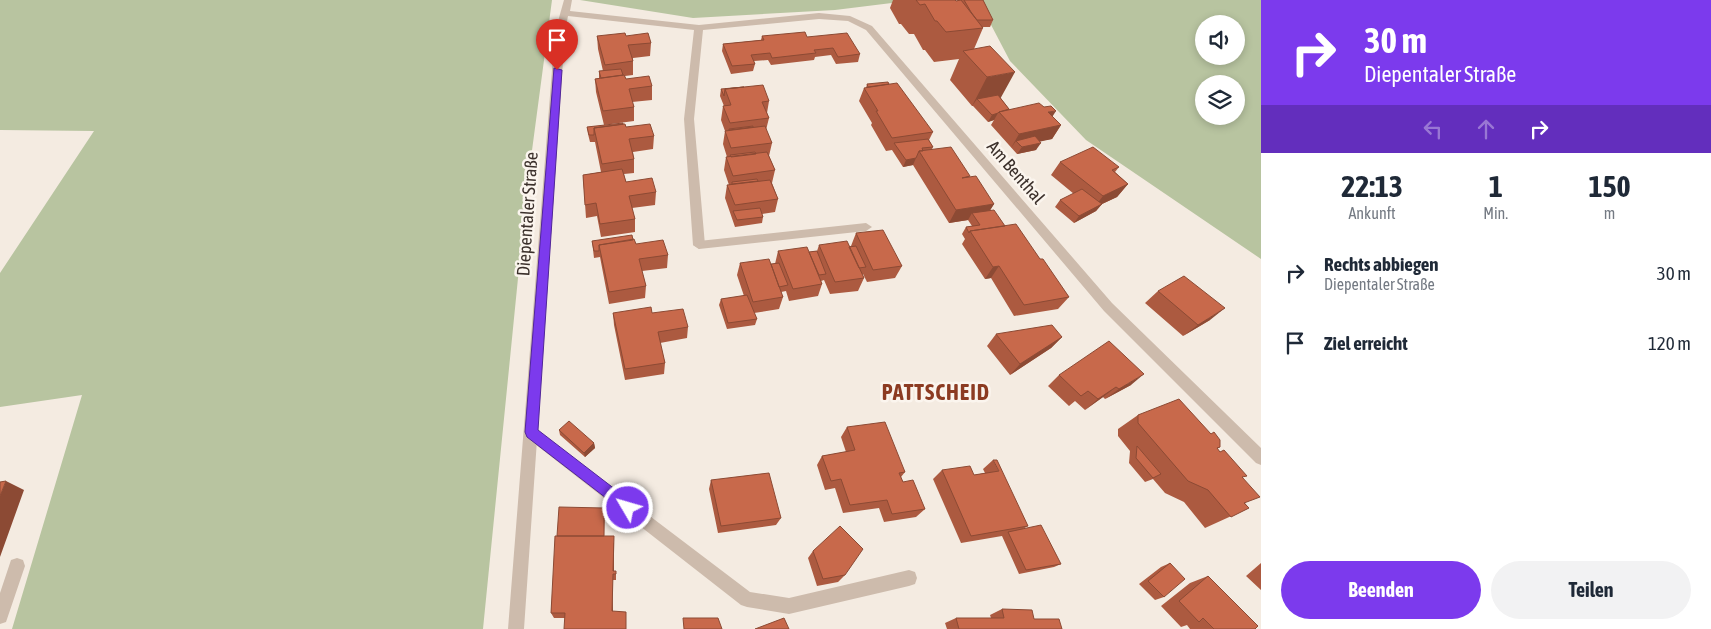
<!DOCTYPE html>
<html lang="de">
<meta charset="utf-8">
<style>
body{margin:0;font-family:"Asap Condensed",sans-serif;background:#f2f2f3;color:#1f2937;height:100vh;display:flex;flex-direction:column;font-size:19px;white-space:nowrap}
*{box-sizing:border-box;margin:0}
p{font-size:16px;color:#747a83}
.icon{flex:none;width:28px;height:28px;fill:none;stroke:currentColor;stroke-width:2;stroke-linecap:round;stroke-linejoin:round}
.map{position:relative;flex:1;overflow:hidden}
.drawer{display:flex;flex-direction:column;background:#fff;width:450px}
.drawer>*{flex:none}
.hud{background:#7c3aed;color:#fff;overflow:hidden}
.controls{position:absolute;left:1195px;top:15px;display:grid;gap:10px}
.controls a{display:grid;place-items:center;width:50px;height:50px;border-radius:50%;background:#fff;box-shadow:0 2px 8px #0003;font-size:25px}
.pin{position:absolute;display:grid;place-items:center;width:42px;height:42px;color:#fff;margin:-51px -21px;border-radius:50% 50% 50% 0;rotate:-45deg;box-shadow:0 0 5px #0007}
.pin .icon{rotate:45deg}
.me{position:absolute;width:55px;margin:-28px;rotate:308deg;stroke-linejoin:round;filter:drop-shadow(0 0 4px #0008)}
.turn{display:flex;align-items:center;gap:18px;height:105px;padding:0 20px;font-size:22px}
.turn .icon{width:65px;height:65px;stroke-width:2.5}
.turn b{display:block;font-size:35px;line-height:42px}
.lanes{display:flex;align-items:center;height:48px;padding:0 20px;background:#0003;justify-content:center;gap:25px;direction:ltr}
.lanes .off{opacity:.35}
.eta{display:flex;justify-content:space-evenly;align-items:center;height:85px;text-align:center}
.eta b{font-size:30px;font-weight:700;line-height:35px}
.primary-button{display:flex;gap:10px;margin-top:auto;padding:10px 20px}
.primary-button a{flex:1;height:58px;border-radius:30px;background:#7c3aed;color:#fff;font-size:20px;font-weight:700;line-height:58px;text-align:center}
.primary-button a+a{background:#f2f2f3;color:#1f2937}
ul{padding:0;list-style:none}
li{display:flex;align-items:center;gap:15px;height:70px;padding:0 20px}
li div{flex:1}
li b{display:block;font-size:19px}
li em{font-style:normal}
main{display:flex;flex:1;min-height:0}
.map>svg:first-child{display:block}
</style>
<main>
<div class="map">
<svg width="1261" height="629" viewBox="0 0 1261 629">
<rect width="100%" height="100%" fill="#f4ebe1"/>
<path fill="#b8c4a0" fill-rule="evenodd" d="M 0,0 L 552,0 L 527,188 L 483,629 L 12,629 L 82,395 L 0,407 L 0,273 L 94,131 L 0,130 Z
M 580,0 L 916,0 L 835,10 L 693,18 Z
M 978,0 L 1261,0 L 1261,259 L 1086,140 L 1010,61 ZM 1204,24 L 1236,24 L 1236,56 L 1204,56 ZM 1204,84 L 1236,84 L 1236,116 L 1204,116 Z"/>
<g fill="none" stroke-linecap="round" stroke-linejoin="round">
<path fill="#cdbbac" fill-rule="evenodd" d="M 866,223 L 872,227 L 866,231 L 699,249 L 693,245 L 699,241 Z
M 531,426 L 750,592 L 789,598 L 909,570 L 915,572 L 917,578 L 915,584 L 909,586 L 789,614 L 747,607 L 741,605 L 526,437 L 524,432 L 526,427 Z
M 17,558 L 23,560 L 25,566 L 6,622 L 0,624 L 0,593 L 11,560 Z"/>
<path fill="#cdbbac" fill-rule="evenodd" d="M 564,0 L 572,0 L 570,11 L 699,25 L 819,13 L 850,16 L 872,26 L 1112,303 L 1261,448 L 1261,465 L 1256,463 L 1104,311 L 866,30 L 848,21 L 819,19 L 703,30 L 694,119 L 705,245 L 699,249 L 693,245 L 684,119 L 694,30 L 568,16 L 565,32 L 524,629 L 508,629 L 555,32 Z"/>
</g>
<path fill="#ac5a40" d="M 893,0 L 955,0 L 956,1 L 958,0 L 983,0 L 993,20 L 990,27 L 983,27 L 983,28 L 974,49 L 1000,97 L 1009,109 L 1052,116 L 1061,125 L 1052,139 L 1039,141 L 1036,150 L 1017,154 L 991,125 L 994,120 L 988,122 L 973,106 L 972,106 L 950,80 L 959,59 L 934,62 L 925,50 L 923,50 L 914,34 L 909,34 L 901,24 L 899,24 L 890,8 Z
M 597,36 L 626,36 L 651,43 L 650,56 L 633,58 L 633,75 L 625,76 L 626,79 L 652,86 L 652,100 L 632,102 L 634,107 L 634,121 L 604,125 L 596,92 L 595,79 L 599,78 L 599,71 L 603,71 L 598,49 Z
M 762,36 L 807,37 L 860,54 L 858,62 L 836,64 L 831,55 L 815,57 L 814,60 L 771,65 L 768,60 L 754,61 L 755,64 L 753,71 L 731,74 L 722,51 L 723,44 L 761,40 Z
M 867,84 L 889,84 L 933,132 L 929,140 L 933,147 L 932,149 L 970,177 L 994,204 L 990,210 L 1005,226 L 1040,259 L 1069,297 L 1058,309 L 1014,316 L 991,278 L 985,279 L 962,244 L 965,239 L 962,234 L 966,227 L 972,226 L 968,220 L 949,223 L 913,165 L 903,167 L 892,150 L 886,151 L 871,125 L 872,123 L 859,101 L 864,88 L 866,88 Z
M 721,89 L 769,101 L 767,113 L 769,118 L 766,130 L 772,143 L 769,156 L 775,170 L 772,183 L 778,199 L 775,212 L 762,214 L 763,217 L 762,223 L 735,227 L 725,198 L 727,185 L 729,185 L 724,170 L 726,157 L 727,157 L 723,144 L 725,131 L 721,120 L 723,106 L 724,106 L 720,96 Z
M 623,124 L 626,127 L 654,136 L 653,149 L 633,152 L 634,159 L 634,173 L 624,174 L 626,182 L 656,192 L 655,205 L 632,208 L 635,219 L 635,232 L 601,237 L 597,216 L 586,218 L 583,175 L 601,172 L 595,142 L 590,142 L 588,134 L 587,127 Z
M 1060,162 L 1119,167 L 1115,172 L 1128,184 L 1117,197 L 1102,204 L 1096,211 L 1074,223 L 1055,207 L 1060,200 L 1074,194 L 1051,175 Z
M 856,233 L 902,266 L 895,278 L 867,282 L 863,274 L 862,274 L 864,278 L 858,291 L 830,294 L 824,280 L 821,281 L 822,284 L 818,296 L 789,301 L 786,291 L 781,292 L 783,297 L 779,309 L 754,313 L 757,319 L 755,325 L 727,329 L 719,305 L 721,299 L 744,296 L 737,275 L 740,263 L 771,264 L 775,264 L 778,251 L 809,252 L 817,251 L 819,245 L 851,246 Z
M 633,240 L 636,244 L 668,255 L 667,268 L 642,271 L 646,286 L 645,298 L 609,304 L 600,257 L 594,258 L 592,241 Z
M 1158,291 L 1210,320 L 1183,336 L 1145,303 Z
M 613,313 L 652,313 L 688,327 L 687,338 L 660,343 L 665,363 L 664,374 L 625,380 L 614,325 Z
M 996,334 L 1062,337 L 1051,348 L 1010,375 L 987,346 Z
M 1059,375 L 1131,385 L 1105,399 L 1103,397 L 1085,410 L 1075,401 L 1069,406 L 1048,386 Z
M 1138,415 L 1220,447 L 1217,449 L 1243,478 L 1245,503 L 1249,508 L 1205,528 L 1184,502 L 1165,493 L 1153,479 L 1145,482 L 1129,463 L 1130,451 L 1118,436 L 1118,429 Z
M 847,427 L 905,472 L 901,477 L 903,482 L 925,509 L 916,517 L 884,522 L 879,508 L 843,513 L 835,488 L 825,490 L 817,465 L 822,456 L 846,452 L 841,437 Z
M 559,430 L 594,443 L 595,448 L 585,457 L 560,435 Z
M 993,460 L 1028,526 L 1023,529 L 1061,564 L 1054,567 L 1019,574 L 1002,536 L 961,543 L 933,479 L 942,470 L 974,475 L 985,473 L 983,469 Z
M 711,480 L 781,518 L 776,525 L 718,533 L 709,489 Z
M 605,512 L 604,536 L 614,543 L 614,571 L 616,571 L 616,580 L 613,580 L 565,618 L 554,618 L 551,613 L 557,536 Z
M 813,551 L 845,575 L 838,582 L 817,586 L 808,558 Z
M 1170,563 L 1164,597 L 1155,600 L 1139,584 L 1161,567 Z
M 1261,563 L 1261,590 L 1246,576 Z
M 1208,576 L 1255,629 L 1190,629 L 1187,625 L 1181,627 L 1161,606 L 1190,583 Z
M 1002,609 L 1034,619 L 1062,629 L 947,629 L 945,623 L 956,618 L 991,618 L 990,615 Z"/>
<path fill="#8c4a34" d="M 1015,72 L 999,101 L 977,99 L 972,106 L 987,77 Z
M 1056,111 L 1047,125 L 1048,112 Z
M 998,113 L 994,120 L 988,122 L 992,115 Z
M 1061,125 L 1052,139 L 1020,146 L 1016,141 L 1011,148 L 1019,134 Z
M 1041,143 L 1036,150 L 1017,154 L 1022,147 Z
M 916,158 L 913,165 L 903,167 L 906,160 Z
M 1128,184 L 1117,197 L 1102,204 L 1096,211 L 1074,223 L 1079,216 L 1093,209 L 1103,196 Z
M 994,204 L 986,217 L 972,213 L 968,220 L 949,223 L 956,210 Z
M 999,266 L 991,278 L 985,279 L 993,267 Z
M 1225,308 L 1210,320 L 1183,336 L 1198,325 Z
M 1062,337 L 1051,348 L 1010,375 L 1020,364 Z
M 1144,374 L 1131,385 L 1105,399 L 1119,389 Z
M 1116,387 L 1103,397 L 1085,410 L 1098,399 Z
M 594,443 L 595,448 L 585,457 L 584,453 Z
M 6,481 L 24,490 L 0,557 L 0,496 Z
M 614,536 L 614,574 L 613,574 Z
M 613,574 L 613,616 L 612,611 Z"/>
<path fill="#c8694b" stroke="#8c4a34" d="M 916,0 L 955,0 L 956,1 L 961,0 L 983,28 L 946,32 L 937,21 L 935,21 L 925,4 L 920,5 Z
M 964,0 L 983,0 L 993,20 L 977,20 L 971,12 Z
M 805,32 L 807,37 L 847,33 L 860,54 L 838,57 L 833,48 L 814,50 L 816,53 L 772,58 L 770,53 L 751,55 L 755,64 L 732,66 L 723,44 L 764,40 L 762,36 Z
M 625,33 L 626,36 L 648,33 L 651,43 L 628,45 L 633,61 L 605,65 L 597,36 Z
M 990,46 L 1015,72 L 987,77 L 963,51 Z
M 621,69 L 623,75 L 601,78 L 599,71 Z
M 624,75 L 626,79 L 649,76 L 652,86 L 629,89 L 634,107 L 603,111 L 595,79 Z
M 888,82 L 889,84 L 868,87 L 867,84 Z
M 897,83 L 933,132 L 892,138 L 876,111 L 878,111 L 864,88 Z
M 763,85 L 769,101 L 762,102 L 769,118 L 730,123 L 723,106 L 731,105 L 725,89 Z
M 744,87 L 725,89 L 724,96 L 721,89 Z
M 998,95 L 1009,109 L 999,112 L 998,113 L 992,115 L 977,99 Z
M 1039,103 L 1044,107 L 1051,106 L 1056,111 L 1048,112 L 1061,125 L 1019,134 L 999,112 Z
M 623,123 L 623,124 L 594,128 L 594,135 L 589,135 L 587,127 Z
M 625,124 L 626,127 L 650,124 L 654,136 L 629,139 L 634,159 L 602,164 L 594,128 Z
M 753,126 L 753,127 L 729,130 L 729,129 Z
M 765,126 L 772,143 L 731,148 L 725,131 Z
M 1035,136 L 1041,143 L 1022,147 L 1016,141 Z
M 928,139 L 933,147 L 922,148 L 923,151 L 919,151 L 916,158 L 906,160 L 894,143 Z
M 951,147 L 970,176 L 962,178 L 976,176 L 994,204 L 956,210 L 919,151 Z
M 1093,147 L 1119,167 L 1112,170 L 1128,184 L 1103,196 L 1060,162 Z
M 755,152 L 756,154 L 731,157 L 730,155 Z
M 767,152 L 775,170 L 733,176 L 726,157 Z
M 622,169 L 626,182 L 652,178 L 656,192 L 629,196 L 635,219 L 600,224 L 596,203 L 585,205 L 583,175 Z
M 757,179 L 758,181 L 732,184 L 732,182 Z
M 770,180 L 778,199 L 735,205 L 727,185 Z
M 1082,189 L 1102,204 L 1079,216 L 1060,200 Z
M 760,208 L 763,217 L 737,220 L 733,211 Z
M 994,210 L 1005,226 L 970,231 L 969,233 L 966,227 L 980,225 L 972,213 Z
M 1016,224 L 1040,259 L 1043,259 L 1069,297 L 1024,305 L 999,266 L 993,267 L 970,231 Z
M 883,230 L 902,266 L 873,270 L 856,233 Z
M 632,235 L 633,240 L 599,245 L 599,251 L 594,251 L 592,241 Z
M 634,239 L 636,244 L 663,240 L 668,255 L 639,259 L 646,286 L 609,292 L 599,245 Z
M 847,241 L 864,278 L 835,282 L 819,245 Z
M 856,246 L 866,267 L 859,268 L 849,247 Z
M 807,247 L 822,284 L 793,289 L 778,251 Z
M 817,251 L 826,274 L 819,275 L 809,252 Z
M 769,259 L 783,297 L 753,302 L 740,263 Z
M 779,263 L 788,285 L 779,287 L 771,264 Z
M 1184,276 L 1225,308 L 1198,325 L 1158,291 Z
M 747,295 L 757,319 L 728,323 L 721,299 Z
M 651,307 L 652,313 L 683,309 L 688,327 L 658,332 L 665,363 L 625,369 L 613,313 Z
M 1052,325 L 1062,337 L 1020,364 L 996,334 Z
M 1109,341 L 1144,374 L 1119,389 L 1116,387 L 1098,399 L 1088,391 L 1081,396 L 1059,375 Z
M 1179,399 L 1211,434 L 1214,432 L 1220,440 L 1220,447 L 1217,448 L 1220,452 L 1224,450 L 1247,476 L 1242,477 L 1260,497 L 1244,503 L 1249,508 L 1231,517 L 1208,490 L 1188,481 L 1138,423 L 1138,415 Z
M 569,421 L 594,443 L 584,453 L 559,430 Z
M 885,422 L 905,472 L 899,473 L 903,482 L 913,480 L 925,509 L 892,514 L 887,500 L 850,505 L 841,479 L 831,481 L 822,456 L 855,450 L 847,427 Z
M 1137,446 L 1161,474 L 1153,478 L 1136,458 Z
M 993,460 L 997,460 L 1028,526 L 971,536 L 942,470 L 970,466 L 974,475 L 999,471 Z
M 769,473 L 781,518 L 721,526 L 711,480 Z
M 6,481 L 0,496 L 0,482 Z
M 559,507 L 604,508 L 604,536 L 557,536 Z
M 1041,525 L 1061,564 L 1026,570 L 1008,532 Z
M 840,526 L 863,549 L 845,575 L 823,579 L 813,551 Z
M 555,536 L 614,536 L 613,571 L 616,571 L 616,574 L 613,574 L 612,611 L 626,612 L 626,629 L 564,629 L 565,613 L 551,613 Z
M 1170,563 L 1185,579 L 1164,597 L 1148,581 Z
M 1208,576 L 1258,626 L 1255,629 L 1214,629 L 1203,618 L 1199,622 L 1179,601 Z
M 1002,609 L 1032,610 L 1034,619 L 1059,619 L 1062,629 L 959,629 L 956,618 L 1004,618 Z
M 683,618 L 718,618 L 722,629 L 684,629 Z
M 784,618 L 789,629 L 755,629 Z"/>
<path fill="#7c3aed" stroke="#51269a" d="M 554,68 L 562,70 L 538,430 L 633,503 L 635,508 L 633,513 L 628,515 L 527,437 L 525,432 Z"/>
<g text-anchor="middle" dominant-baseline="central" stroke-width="5" stroke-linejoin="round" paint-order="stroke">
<g font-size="18" fill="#3b302b" stroke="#fbf5ee">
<text transform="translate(1016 172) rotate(49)">Am Benthal</text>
<text transform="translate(527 214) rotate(-86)">Diepentaler Straße</text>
</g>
<g font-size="22" font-weight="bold" letter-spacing="1" fill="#8c3b22" stroke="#fbf5ee">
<text x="936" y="392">PATTSCHEID</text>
</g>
</g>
</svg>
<div class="controls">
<a><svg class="icon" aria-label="sound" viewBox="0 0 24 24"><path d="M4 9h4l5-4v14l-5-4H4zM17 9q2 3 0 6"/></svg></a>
<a><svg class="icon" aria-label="layers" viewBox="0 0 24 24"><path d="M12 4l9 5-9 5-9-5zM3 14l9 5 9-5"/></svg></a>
</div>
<div class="pin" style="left:557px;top:70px;background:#d93025"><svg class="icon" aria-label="arrive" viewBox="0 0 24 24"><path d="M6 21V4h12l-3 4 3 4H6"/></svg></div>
<svg class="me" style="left:628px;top:508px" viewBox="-20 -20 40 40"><circle r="17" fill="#7c3aed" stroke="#fff" stroke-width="3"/><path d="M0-11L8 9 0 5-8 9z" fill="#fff"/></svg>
</div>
<section class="drawer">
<div class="hud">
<div class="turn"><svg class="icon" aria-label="right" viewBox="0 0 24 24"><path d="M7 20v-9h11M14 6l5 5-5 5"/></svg><div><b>30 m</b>Diepentaler Straße</div></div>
<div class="lanes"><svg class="icon off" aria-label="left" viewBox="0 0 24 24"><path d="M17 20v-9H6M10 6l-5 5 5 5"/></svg><svg class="icon off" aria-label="ahead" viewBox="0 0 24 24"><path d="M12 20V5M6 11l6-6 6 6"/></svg><svg class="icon" aria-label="right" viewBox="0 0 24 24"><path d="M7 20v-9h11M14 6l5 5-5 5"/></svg></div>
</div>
<div class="eta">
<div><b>22:13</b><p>Ankunft</p></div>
<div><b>1</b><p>Min.</p></div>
<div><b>150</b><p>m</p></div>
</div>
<ul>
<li><svg class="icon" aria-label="right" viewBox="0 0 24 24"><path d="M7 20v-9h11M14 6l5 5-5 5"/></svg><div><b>Rechts abbiegen</b><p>Diepentaler Straße</p></div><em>30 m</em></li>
<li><svg class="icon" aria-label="arrive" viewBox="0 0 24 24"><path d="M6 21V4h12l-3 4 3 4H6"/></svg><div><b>Ziel erreicht</b></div><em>120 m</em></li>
</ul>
<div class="primary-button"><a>Beenden</a><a>Teilen</a></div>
</section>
</main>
